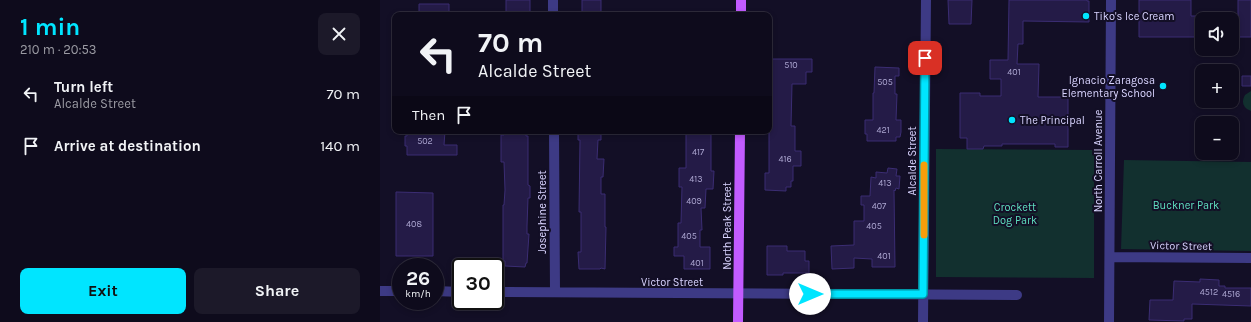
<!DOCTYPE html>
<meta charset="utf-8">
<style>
body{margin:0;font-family:Karla,sans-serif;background:#1c1929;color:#f1f3f6;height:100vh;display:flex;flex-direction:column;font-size:15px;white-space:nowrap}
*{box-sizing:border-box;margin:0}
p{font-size:13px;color:#9b9ba3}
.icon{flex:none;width:22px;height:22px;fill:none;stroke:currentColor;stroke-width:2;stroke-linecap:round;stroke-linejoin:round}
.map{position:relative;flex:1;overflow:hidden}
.details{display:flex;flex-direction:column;background:#0e0b1c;width:380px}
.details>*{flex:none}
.top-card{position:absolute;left:12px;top:12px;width:380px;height:122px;border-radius:8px;box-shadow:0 2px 6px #0003,0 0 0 1px #2e2b3b;background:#0e0b1c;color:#f1f3f6;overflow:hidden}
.controls{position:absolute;left:815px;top:12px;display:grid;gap:8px}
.controls a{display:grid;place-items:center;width:44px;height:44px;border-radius:8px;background:#0e0b1c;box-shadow:0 2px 6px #0003,0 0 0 1px #2e2b3b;font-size:20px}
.speed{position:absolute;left:12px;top:258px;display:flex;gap:8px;font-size:20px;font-weight:700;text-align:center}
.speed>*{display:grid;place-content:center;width:52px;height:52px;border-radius:50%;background:#0e0b1c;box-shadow:0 2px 6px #0003,0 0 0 1px #2e2b3b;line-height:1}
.speed small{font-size:10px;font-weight:400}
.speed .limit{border:2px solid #111;border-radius:6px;background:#fff;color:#111}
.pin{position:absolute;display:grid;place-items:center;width:34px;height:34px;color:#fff;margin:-17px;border-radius:8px;box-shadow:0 2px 6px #0006}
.me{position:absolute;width:44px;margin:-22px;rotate:90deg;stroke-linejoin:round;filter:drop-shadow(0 0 3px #0008)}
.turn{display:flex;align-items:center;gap:14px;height:84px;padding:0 20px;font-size:18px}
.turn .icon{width:52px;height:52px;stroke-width:2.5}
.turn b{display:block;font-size:28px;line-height:34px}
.then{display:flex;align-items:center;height:38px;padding:0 20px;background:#0003;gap:8px;font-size:15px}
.round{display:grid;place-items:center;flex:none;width:42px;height:42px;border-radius:8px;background:#1c1929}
.overview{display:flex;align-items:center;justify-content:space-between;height:68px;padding:0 20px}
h1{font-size:24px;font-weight:700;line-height:30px;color:#00e5ff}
.primary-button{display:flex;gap:8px;margin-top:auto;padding:8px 20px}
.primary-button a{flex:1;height:46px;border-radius:8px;background:#00e5ff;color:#111;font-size:16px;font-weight:700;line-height:46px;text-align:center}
.primary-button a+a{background:#1c1929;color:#f1f3f6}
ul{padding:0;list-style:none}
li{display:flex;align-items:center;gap:12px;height:52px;padding:0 20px}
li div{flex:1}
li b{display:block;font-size:15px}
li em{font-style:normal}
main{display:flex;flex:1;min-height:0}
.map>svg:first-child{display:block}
</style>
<main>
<section class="details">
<div class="overview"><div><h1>1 min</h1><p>210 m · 20:53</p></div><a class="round"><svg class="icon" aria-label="close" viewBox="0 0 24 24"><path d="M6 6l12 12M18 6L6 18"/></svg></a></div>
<ul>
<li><svg class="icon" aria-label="left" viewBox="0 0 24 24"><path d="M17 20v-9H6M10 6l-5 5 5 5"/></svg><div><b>Turn left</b><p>Alcalde Street</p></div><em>70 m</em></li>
<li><svg class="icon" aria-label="arrive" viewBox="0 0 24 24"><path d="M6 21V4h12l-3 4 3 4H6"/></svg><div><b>Arrive at destination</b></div><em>140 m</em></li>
</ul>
<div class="primary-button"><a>Exit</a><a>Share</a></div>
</section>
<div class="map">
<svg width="871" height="322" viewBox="0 0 871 322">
<rect width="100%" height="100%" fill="#130f26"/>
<path fill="#12302f" d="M 871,91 L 871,111 C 863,108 861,102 865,95 Z
M 556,149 L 714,150 L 714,278 L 556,277 Z
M 744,160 L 871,162 L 871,251 L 741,249 Z"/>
<path fill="#241b47" stroke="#3b2d73" d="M 126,0 L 150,0 L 150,15 L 126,15 Z
M 202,0 L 221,0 L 221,15 L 202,15 Z
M 568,0 L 592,0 L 591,24 L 569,24 Z
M 629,0 L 707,0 L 707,1 L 709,1 L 709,22 L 643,21 L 643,44 L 638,44 L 637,64 L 659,64 L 658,97 L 688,97 L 688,147 L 675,147 L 675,144 L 622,144 L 622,146 L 604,146 L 603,149 L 587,149 L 587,138 L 580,138 L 580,93 L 600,93 L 600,96 L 621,96 L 621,79 L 610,79 L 610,60 L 628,60 Z
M 759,0 L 811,0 L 811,16 L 822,16 L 822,37 L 759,37 Z
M 858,0 L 871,0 L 871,37 L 852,37 L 852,16 L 858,16 Z
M 39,4 L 69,4 L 69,15 L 39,15 Z
M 389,59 L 432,59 L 432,72 L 426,72 L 426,84 L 412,84 L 411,126 L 415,126 L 415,151 L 421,151 L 421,166 L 413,166 L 413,181 L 411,181 L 411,187 L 406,187 L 406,191 L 385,190 L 385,173 L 389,173 Z
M 495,67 L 519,68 L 519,76 L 515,76 L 515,94 L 517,94 L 516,120 L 521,120 L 521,132 L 520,137 L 516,137 L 516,141 L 487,141 L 487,134 L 485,134 L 485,120 L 493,120 L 493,93 L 494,93 Z
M 862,76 L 871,76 L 871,86 L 862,86 Z
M 27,131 L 65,131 L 64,145 L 77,145 L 77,155 L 27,155 L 27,146 L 25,146 L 25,136 L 27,136 Z
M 124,131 L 146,131 L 146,136 L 148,136 L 148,185 L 150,186 L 150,198 L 148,198 L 147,226 L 147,234 L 149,234 L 147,263 L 146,263 L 145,267 L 125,266 L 125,261 L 123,261 L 123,205 L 124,205 L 125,190 L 124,162 L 121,162 L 121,135 L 124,135 Z
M 198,131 L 221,131 L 221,140 L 218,140 L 217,159 L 224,159 L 223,177 L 221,177 L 221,194 L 225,194 L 225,227 L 226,227 L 225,269 L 221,268 L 220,269 L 199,269 L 198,252 L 201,252 L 201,212 L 199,212 L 200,140 L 198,140 Z
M 306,131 L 331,131 L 331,171 L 334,171 L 333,189 L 326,189 L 325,208 L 321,208 L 322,230 L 320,230 L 320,247 L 330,247 L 330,269 L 304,269 L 304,256 L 294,256 L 294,247 L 298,247 L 298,223 L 301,223 L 302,187 L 299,187 L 299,168 L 306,168 Z
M 508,168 L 517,169 L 516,176 L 520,176 L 519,189 L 516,188 L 515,191 L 514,190 L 515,267 L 492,267 L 492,259 L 474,258 L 474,268 L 452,269 L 451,246 L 474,245 L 474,221 L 484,221 L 484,205 L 481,205 L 481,196 L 490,196 L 491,177 L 496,178 L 496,172 L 507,173 Z
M 16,192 L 53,193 L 53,256 L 16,256 Z
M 387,246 L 407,246 L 407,251 L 425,251 L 425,261 L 429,261 L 429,273 L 403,273 L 403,275 L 387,275 Z
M 820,279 L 839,280 L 839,286 L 845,286 L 845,288 L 871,288 L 871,306 L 812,304 L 812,319 L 804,319 L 804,321 L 769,320 L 770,300 L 793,300 L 794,281 L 820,282 Z"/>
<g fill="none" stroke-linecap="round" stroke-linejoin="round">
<path stroke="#3d3a85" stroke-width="10" d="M 173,0 L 173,15
M 174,131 L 175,292
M 730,257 L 871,258
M 0,291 L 21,291
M 55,291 L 81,292
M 115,292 L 637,295
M 543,322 L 546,0
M 729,322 L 731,0"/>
<path stroke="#c25bff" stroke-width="10" d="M 361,15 L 361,0
M 358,322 L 360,131"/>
</g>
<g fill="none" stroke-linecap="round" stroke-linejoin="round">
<defs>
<path id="route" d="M 430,294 L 543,294 L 545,58"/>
</defs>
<use href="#route" stroke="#0095a6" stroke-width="10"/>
<use href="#route" stroke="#00e5ff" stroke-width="7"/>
<path stroke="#f59e0b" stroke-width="7" d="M 544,235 L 544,165"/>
</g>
<g fill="#00e5ff" stroke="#130f26" stroke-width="1.5">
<circle cx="706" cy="16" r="4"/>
<circle cx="783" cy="86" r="4"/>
<circle cx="632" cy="120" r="4"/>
</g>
<g text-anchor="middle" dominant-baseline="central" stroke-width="4" stroke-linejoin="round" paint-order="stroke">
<g font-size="9" fill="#aca6d1">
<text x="411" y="65">510</text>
<text x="634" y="72">401</text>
<text x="505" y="82">505</text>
<text x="503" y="130">421</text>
<text x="45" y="141">502</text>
<text x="318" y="152">417</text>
<text x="405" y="159">416</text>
<text x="316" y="179">413</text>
<text x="505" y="183">413</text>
<text x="314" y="201">409</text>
<text x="499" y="206">407</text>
<text x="34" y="224">408</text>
<text x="494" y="226">405</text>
<text x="309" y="236">405</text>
<text x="504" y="256">401</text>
<text x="317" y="263">401</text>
<text x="829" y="292">4512</text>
<text x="851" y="294">4516</text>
</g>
<g font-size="11" fill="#d9d4ff" stroke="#130f26" text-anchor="start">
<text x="714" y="16">Tiko's Ice Cream</text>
<text x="775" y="80" text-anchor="end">Ignacio Zaragosa<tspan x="775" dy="13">Elementary School</tspan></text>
<text x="640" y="120">The Principal</text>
</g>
<g font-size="11" fill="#d9d4ff" stroke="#130f26">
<text transform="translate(532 161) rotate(-90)">Alcalde Street</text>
<text transform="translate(718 161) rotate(-90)">North Carroll Avenue</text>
<text transform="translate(162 212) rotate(-90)">Josephine Street</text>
<text transform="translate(347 226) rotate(-90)">North Peak Street</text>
<text transform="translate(801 246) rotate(1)">Victor Street</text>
<text x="292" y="282">Victor Street</text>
</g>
<g font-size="11" fill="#5fe0c0" stroke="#130f26">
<text x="806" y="205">Buckner Park</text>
<text x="635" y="207">Crockett<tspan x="635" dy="13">Dog Park</tspan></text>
</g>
</g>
</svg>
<div class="controls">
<a><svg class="icon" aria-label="sound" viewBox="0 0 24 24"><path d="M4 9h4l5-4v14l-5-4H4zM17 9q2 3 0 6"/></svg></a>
<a>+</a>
<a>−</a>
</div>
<div class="speed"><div>26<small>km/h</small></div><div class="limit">30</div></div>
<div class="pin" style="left:545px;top:58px;background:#d93025"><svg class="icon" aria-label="arrive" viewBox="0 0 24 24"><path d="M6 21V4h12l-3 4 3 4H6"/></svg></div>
<svg class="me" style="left:430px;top:294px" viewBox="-20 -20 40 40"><circle r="19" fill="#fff"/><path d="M0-13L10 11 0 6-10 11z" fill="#00e5ff"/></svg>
<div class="top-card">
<div class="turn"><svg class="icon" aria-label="left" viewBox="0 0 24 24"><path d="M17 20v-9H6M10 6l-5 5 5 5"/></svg><div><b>70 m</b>Alcalde Street</div></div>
<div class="then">Then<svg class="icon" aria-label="arrive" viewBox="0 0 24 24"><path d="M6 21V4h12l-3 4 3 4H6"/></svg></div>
</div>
</div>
</main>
